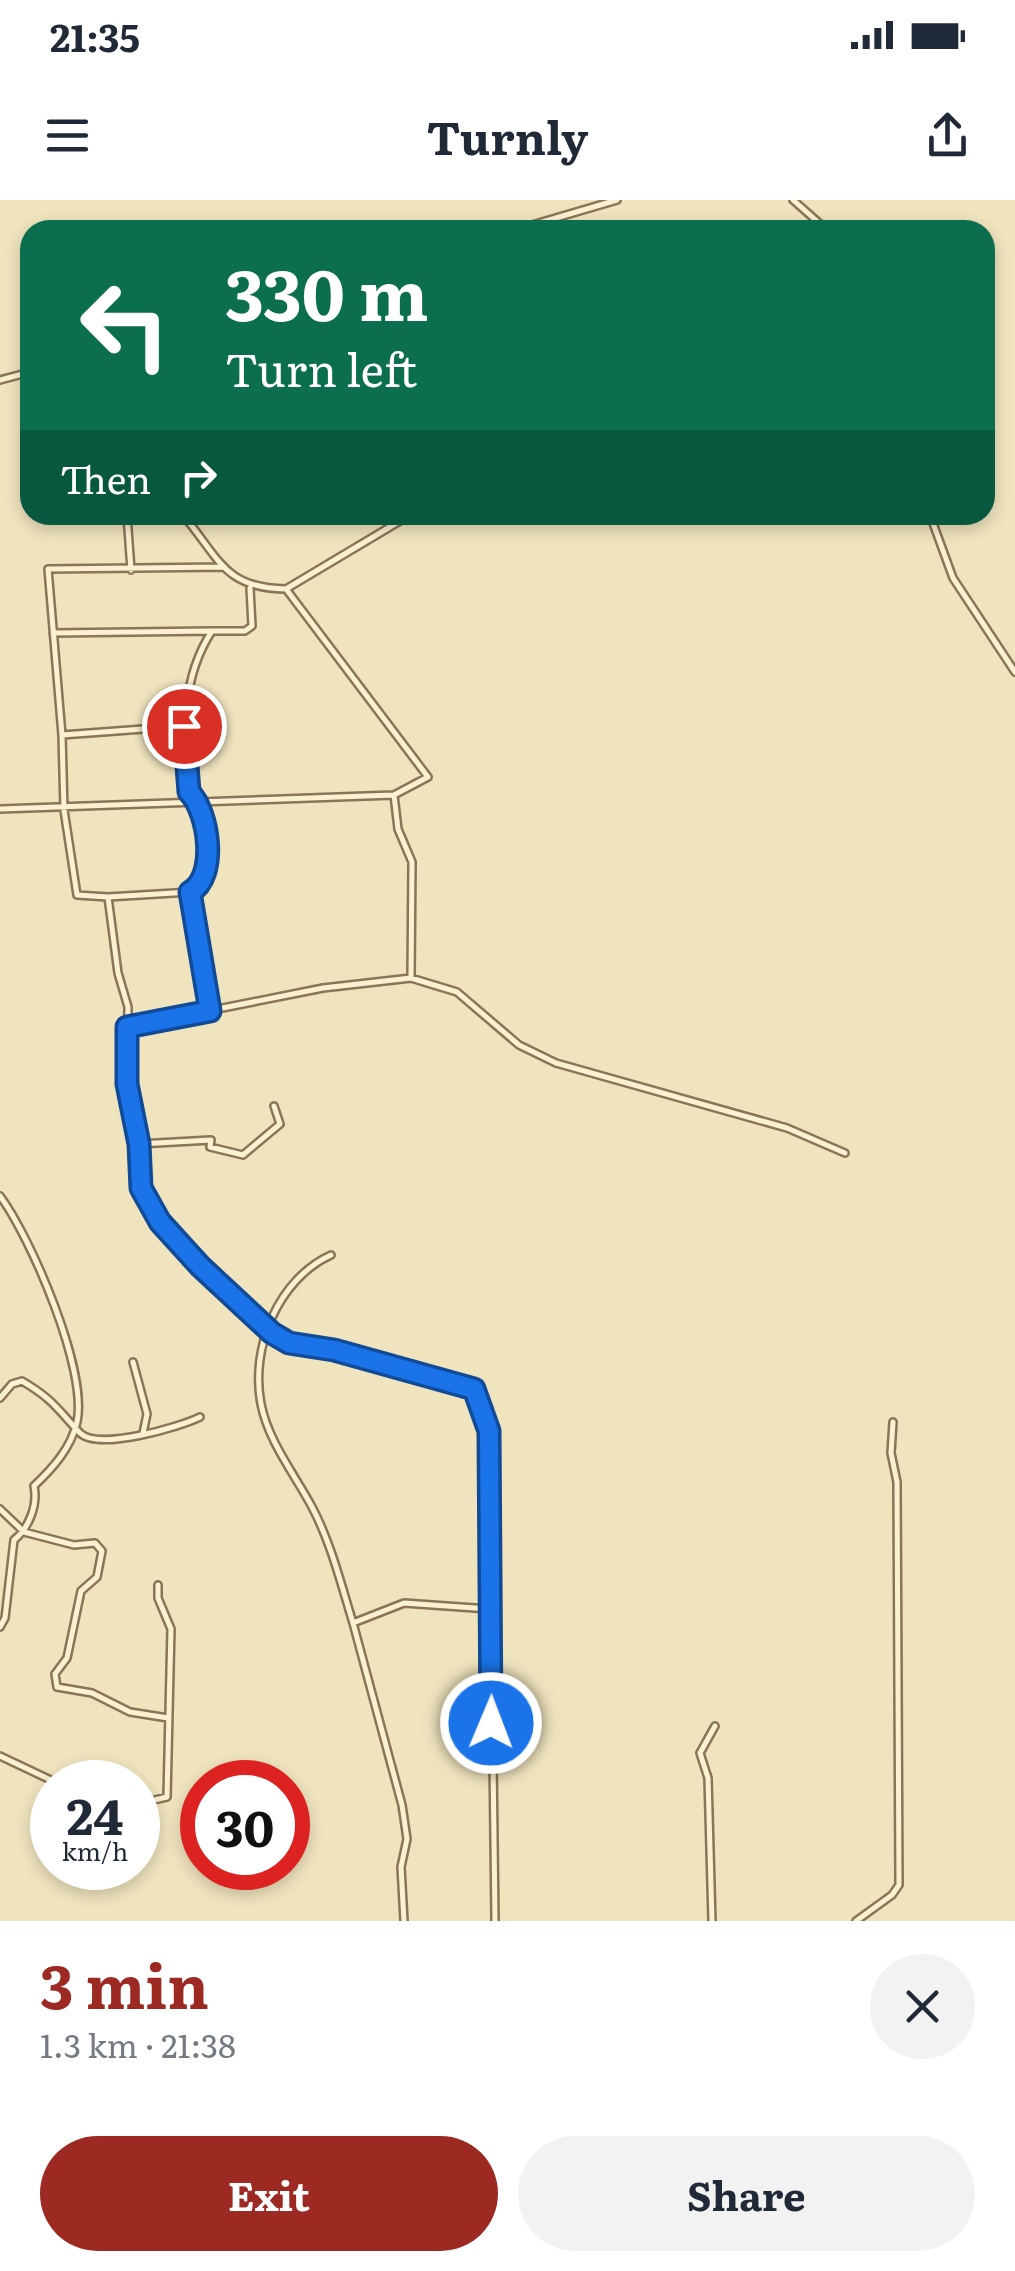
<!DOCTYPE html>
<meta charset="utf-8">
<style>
body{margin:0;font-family:Literata,serif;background:#f2f2f3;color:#1f2937;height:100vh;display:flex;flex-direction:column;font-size:38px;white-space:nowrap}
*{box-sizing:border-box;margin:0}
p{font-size:32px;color:#747a83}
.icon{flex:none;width:55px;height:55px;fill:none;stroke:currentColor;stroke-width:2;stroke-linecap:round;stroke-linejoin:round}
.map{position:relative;height:1721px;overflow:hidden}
.drawer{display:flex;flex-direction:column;background:#fff;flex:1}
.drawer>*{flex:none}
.hud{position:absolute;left:20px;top:20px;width:975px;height:305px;border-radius:30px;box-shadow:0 5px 15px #0003;background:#0b6e4f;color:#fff;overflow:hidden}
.speed{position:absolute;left:30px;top:1560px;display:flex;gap:20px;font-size:50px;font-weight:700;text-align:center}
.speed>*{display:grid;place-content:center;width:130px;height:130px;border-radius:50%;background:#fff;box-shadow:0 5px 15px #0003;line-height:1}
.speed small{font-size:25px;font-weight:400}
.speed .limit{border:15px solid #d22;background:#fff;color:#111}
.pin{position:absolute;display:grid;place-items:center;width:85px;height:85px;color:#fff;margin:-42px;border:5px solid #fff;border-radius:50%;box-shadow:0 2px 10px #0007}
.me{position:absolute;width:110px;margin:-55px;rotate:1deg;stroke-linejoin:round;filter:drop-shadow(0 0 8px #0008)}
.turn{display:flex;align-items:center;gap:35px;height:210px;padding:0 40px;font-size:45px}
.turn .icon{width:130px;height:130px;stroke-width:2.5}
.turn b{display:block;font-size:70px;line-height:85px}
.then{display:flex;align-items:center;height:95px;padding:0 40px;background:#0003;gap:20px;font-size:38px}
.round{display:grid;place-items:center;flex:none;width:105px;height:105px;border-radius:52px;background:#f2f2f3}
.head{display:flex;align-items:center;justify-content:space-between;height:170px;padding:0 40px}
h1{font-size:60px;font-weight:700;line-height:75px;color:#9c2922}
.cta{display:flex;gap:20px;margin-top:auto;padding:20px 40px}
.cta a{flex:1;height:115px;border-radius:60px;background:#9c2922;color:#fff;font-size:40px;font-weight:700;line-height:115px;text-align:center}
.cta a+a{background:#f2f2f3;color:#1f2937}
.status{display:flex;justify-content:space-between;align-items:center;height:70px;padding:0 50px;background:#fff;direction:ltr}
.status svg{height:28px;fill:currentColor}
header{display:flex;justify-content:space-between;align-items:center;height:130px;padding:0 40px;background:#fff;font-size:45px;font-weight:700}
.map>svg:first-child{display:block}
</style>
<div class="status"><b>21:35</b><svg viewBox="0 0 49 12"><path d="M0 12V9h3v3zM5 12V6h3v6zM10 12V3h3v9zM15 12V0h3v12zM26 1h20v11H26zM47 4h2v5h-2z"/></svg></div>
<header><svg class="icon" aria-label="menu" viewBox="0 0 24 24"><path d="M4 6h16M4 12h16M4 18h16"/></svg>Turnly<svg class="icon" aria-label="share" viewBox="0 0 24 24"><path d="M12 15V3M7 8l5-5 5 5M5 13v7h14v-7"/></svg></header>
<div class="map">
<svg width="1015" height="1721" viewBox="0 0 1015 1721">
<rect width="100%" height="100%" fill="#f0e4be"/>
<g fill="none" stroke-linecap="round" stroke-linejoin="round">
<defs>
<path id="street" d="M 793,0 L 827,30
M 515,30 L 617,0
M 0,180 L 30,172
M 127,315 L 131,370
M 930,315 L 953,378 L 1015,472
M 286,389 L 410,315
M 212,431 L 245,431 L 252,426 L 250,388
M 53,433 L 212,431 C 179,482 185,534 189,592 L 198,602 L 394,595 L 428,577 L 286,389 C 224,388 220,359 183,315
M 184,526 L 62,535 L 64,610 L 77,695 L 108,697 L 118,773 L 128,807 L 127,884 L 139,944 L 141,988 L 153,1012 L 225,1091 L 289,1143 L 470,1185 L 489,1231 L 495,1721
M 62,535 L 48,369 L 224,367
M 0,609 L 198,602 C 202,630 221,676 190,692 L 108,697
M 190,692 L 211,811
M 411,778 L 457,792 L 519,845 L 556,863 L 787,928 L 845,953
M 127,827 L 323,788 L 411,778 L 412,662 L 398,629 L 394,595
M 139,944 L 211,940 L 210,947 L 243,955 L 280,924 L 274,906
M 0,996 C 31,1038 88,1170 77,1222 C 71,1248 53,1268 34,1286 C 38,1305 29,1328 14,1340 L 5,1418 L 0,1427
M 331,1055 C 278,1079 250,1148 261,1204 C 268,1241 295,1275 312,1307 C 331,1343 341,1384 353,1423
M 133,1162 L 147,1214 L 143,1233
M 0,1198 L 12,1184 L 22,1181 C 53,1199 58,1210 80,1233 C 98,1251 180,1227 200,1217
M 0,1309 L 24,1332 L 74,1345 L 95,1343 L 102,1351 L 97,1377 L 81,1391 L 67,1458 L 55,1474 L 57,1487 L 92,1493 L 130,1512 L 168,1518
M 0,1556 L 55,1582
M 138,1604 L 167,1597 L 171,1429 L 158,1398 L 158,1385
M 404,1721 L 401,1667 L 407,1639 L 402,1605 L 353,1423 L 404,1403 L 489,1409
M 712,1721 L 708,1578 L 700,1553 L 715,1526
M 856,1721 L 892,1695 L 899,1685 L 897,1282 L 891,1253 L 893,1222"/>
</defs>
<use href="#street" stroke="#8a7556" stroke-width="10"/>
<use href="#street" stroke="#fbf1d2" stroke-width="5"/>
</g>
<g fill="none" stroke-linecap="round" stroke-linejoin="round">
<defs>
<path id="route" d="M 184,526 L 189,592 C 209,612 218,677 190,692 L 210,811 L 127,827 L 127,884 L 139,944 L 141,988 L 160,1022 L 200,1066 L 272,1133 L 289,1143 L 334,1150 L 474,1189 L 489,1231 L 491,1523"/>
</defs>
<use href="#route" stroke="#114b97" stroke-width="25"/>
<use href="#route" stroke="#1a73e8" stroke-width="18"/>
</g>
</svg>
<div class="speed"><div>24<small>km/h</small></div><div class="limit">30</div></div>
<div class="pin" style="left:184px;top:526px;background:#d93025"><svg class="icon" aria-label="arrive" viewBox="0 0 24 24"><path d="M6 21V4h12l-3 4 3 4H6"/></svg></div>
<svg class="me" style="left:491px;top:1523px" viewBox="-20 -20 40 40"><circle r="17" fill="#1a73e8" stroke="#fff" stroke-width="3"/><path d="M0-11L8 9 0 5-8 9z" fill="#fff"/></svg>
<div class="hud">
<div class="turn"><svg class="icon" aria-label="left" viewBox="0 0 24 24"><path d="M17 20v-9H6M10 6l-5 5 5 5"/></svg><div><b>330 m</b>Turn left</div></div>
<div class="then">Then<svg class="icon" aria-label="right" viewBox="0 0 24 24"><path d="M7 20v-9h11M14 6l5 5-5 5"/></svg></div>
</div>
</div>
<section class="drawer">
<div class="head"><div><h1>3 min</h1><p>1.3 km · 21:38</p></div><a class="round"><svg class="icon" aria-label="close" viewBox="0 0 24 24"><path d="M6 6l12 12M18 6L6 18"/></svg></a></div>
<div class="cta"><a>Exit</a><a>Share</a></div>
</section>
